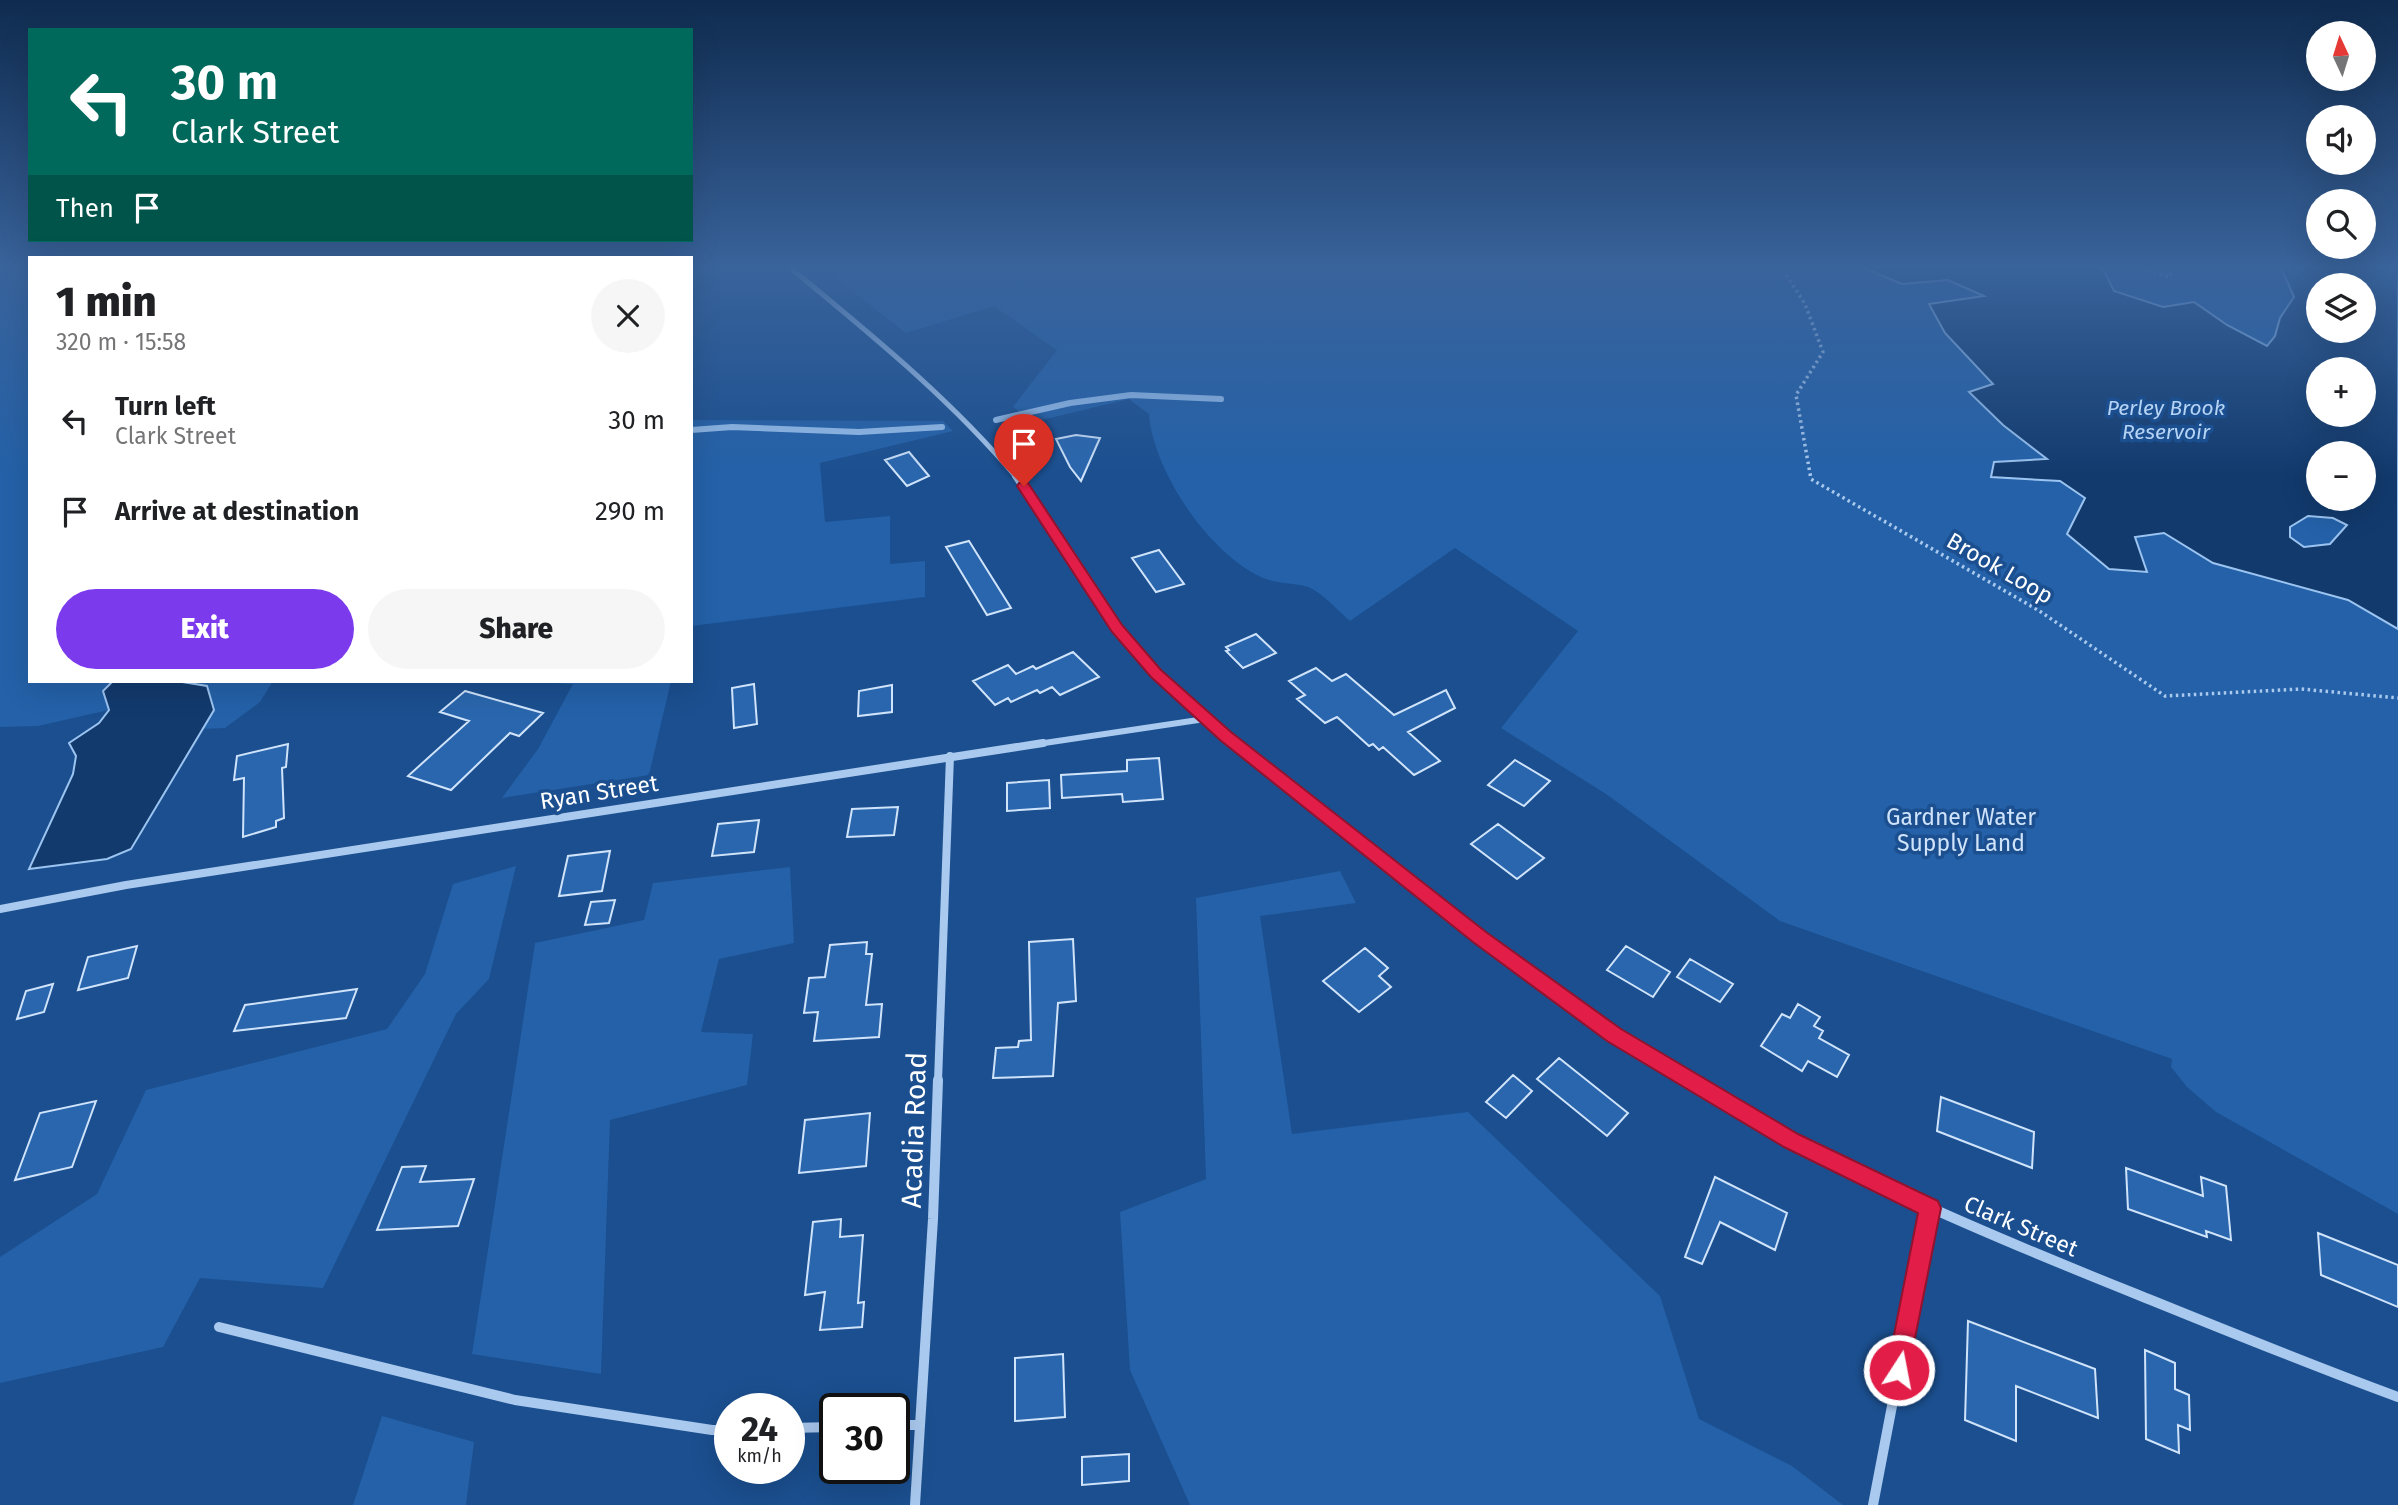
<!DOCTYPE html>
<meta charset="utf-8">
<style>
body{margin:0;font-family:"Fira Sans",sans-serif;background:#f6f6f6;color:#202124;height:100vh;display:flex;flex-direction:column;font-size:26px;white-space:nowrap}
*{box-sizing:border-box;margin:0}
p{font-size:23px;color:#757577}
.icon{flex:none;width:38px;height:38px;fill:none;stroke:currentColor;stroke-width:2;stroke-linecap:round;stroke-linejoin:round}
.map{position:relative;flex:1;overflow:hidden}
.sheet{position:absolute;left:28px;top:256px;width:665px;height:427px;display:flex;flex-direction:column;background:#fff;border-radius:0px;box-shadow:0 7px 28px #0002}
.sheet>*{flex:none}
.hud{position:absolute;left:28px;top:28px;width:665px;height:214px;border-radius:0px;box-shadow:0 7px 28px #0002;background:#00695c;color:#fff;overflow:hidden}
.needle{width:46px;rotate:356deg}
.tools{position:absolute;left:2306px;top:21px;display:grid;gap:14px}
.tools a{display:grid;place-items:center;width:70px;height:70px;border-radius:50%;background:#fff;box-shadow:0 7px 28px #0002;font-size:35px}
.speed{position:absolute;left:714px;top:1393px;display:flex;gap:14px;font-size:35px;font-weight:700;text-align:center}
.speed>*{display:grid;place-content:center;width:91px;height:91px;border-radius:50%;background:#fff;box-shadow:0 7px 28px #0002;line-height:1}
.speed small{font-size:18px;font-weight:400}
.speed .limit{border:4px solid #111;border-radius:10px;background:#fff;color:#111}
.pin{position:absolute;display:grid;place-items:center;width:60px;height:60px;color:#fff;margin:-72px -30px;border-radius:50% 50% 50% 0;rotate:-45deg;box-shadow:0 0 7px #0007}
.pin .icon{rotate:45deg}
.me{position:absolute;width:77px;margin:-38px;rotate:11deg;stroke-linejoin:round;filter:drop-shadow(0 0 5px #0008)}
.turn{display:flex;align-items:center;gap:24px;height:147px;padding:0 28px;font-size:32px}
.turn .icon{width:91px;height:91px;stroke-width:2.5}
.turn b{display:block;font-size:49px;line-height:60px}
.then{display:flex;align-items:center;height:66px;padding:0 28px;background:#0003;gap:14px;font-size:26px}
.round{display:grid;place-items:center;flex:none;width:74px;height:74px;border-radius:37px;background:#f6f6f6}
.headline{display:flex;align-items:center;justify-content:space-between;height:119px;padding:0 28px}
h1{font-size:42px;font-weight:800;line-height:52px}
.cta{display:flex;gap:14px;margin-top:auto;padding:14px 28px}
.cta a{flex:1;height:80px;border-radius:42px;background:#7c3aed;color:#fff;font-size:28px;font-weight:800;line-height:80px;text-align:center}
.cta a+a{background:#f6f6f6;color:#202124}
ul{padding:0;list-style:none}
li{display:flex;align-items:center;gap:21px;height:91px;padding:0 28px}
li div{flex:1}
li b{display:block;font-size:26px}
li em{font-style:normal}
.map>svg:first-child{display:block}
</style>
<div class="map">
<svg width="2398" height="1505" viewBox="0 0 2398 1505">
<rect width="100%" height="100%" fill="#1b4f8f"/>
<path fill="#2461a8" fill-rule="evenodd" d="M 0,265 L 30,265 L 30,681 L 113,681 L 103,691 L 109,710 L 38,726 L 0,727 Z
M 873,265 L 2398,265 L 2398,1214 L 2216,1112 L 2187,1087 L 2171,1067 L 2172,1059 L 1780,921 L 1606,794 L 1501,728 L 1578,631 L 1455,548 L 1350,621 C 1338,611 1323,593 1308,587 C 1295,583 1279,584 1266,579 C 1211,558 1153,471 1149,414 L 1129,399 L 1033,422 L 1013,407 L 1057,350 L 994,306 L 906,333 L 833,276 ZM 2319,285 L 2364,285 L 2364,331 L 2319,331 ZM 2319,369 L 2364,369 L 2364,415 L 2319,415 ZM 2319,453 L 2364,453 L 2364,499 L 2319,499 Z
M 691,420 L 943,421 L 953,431 L 820,463 L 825,522 L 890,516 L 890,564 L 925,561 L 925,597 L 691,626 Z
M 176,681 L 273,681 L 260,702 L 225,728 L 202,729 L 214,710 Z
M 509,681 L 671,681 L 649,775 L 502,798 L 538,749 L 573,684 Z
M 516,866 L 489,979 L 456,1014 L 323,1288 L 200,1278 L 163,1347 L 0,1383 L 0,1257 L 97,1194 L 146,1090 L 387,1029 L 425,974 L 453,884 Z
M 790,867 L 794,943 L 719,959 L 701,1032 L 753,1034 L 747,1085 L 610,1120 L 601,1374 L 472,1354 L 535,943 L 644,920 L 653,883 Z
M 1340,871 L 1356,903 L 1260,916 L 1292,1134 L 1468,1112 L 1660,1296 L 1699,1419 L 1792,1466 L 1843,1505 L 1190,1505 L 1130,1370 L 1120,1212 L 1206,1179 L 1196,898 Z
M 382,1416 L 474,1442 L 466,1505 L 353,1505 Z"/>
<path fill="#123a6d" stroke="#9cc4f0" stroke-width="2" fill-rule="evenodd" d="M 1857,265 L 2087,265 L 2103,269 L 2114,291 L 2163,307 L 2194,302 L 2227,325 L 2267,346 L 2275,336 L 2280,318 L 2294,297 L 2280,265 L 2398,265 L 2398,629 L 2348,600 L 2213,563 L 2164,533 L 2135,537 L 2147,572 L 2109,569 L 2067,534 L 2085,498 L 2060,481 L 1991,477 L 1994,462 L 2047,459 L 2003,425 L 1969,392 L 1993,384 L 1945,333 L 1929,304 L 1984,296 L 1948,280 L 1902,284 ZM 2319,285 L 2364,285 L 2364,331 L 2319,331 ZM 2319,369 L 2364,369 L 2364,415 L 2319,415 ZM 2319,453 L 2364,453 L 2364,499 L 2319,499 ZM 2308,516 L 2333,518 L 2347,525 L 2330,544 L 2304,547 L 2290,537 L 2290,527 Z
M 176,681 L 207,686 L 214,710 L 131,849 L 107,859 L 29,869 L 73,774 L 76,756 L 69,743 L 99,723 L 109,710 L 103,691 L 113,681 Z"/>
<g fill="none" stroke-linecap="round" stroke-linejoin="round">
<path stroke="#9cc4f0" stroke-width="6" d="M 996,420 L 1070,403 L 1131,395 L 1221,399
M 691,430 L 732,427 L 859,432 L 942,427"/>
</g>
<path fill="#2a66ad" stroke="#cfe3fa" stroke-width="2" d="M 1076,435 L 1100,438 L 1081,481 L 1070,467 L 1056,439 Z
M 909,452 L 929,476 L 907,486 L 885,460 Z
M 969,541 L 1011,608 L 987,615 L 946,547 Z
M 1159,550 L 1184,584 L 1156,592 L 1132,558 Z
M 1256,634 L 1276,653 L 1243,668 L 1226,651 L 1229,650 L 1226,647 Z
M 1073,652 L 1099,677 L 1060,695 L 1052,687 L 1040,693 L 1037,690 L 1011,702 L 1008,698 L 995,705 L 973,681 L 1008,665 L 1016,674 L 1033,666 L 1036,669 Z
M 1316,668 L 1332,681 L 1346,674 L 1394,715 L 1446,690 L 1455,708 L 1408,732 L 1440,761 L 1414,775 L 1383,747 L 1379,750 L 1373,744 L 1369,746 L 1337,717 L 1325,723 L 1297,699 L 1305,695 L 1289,681 Z
M 754,684 L 757,724 L 734,728 L 732,688 Z
M 892,685 L 892,712 L 858,716 L 859,691 Z
M 465,691 L 543,713 L 519,736 L 510,733 L 451,790 L 408,776 L 469,721 L 440,712 Z
M 288,744 L 286,767 L 282,768 L 284,818 L 276,821 L 276,827 L 243,837 L 244,778 L 234,780 L 237,756 Z
M 1159,758 L 1163,799 L 1123,802 L 1122,794 L 1062,798 L 1061,775 L 1127,771 L 1127,760 Z
M 1515,760 L 1550,781 L 1524,806 L 1488,785 Z
M 1049,780 L 1050,808 L 1007,811 L 1007,783 Z
M 898,807 L 894,835 L 847,837 L 852,809 Z
M 759,820 L 754,852 L 712,856 L 718,824 Z
M 1498,824 L 1544,858 L 1517,879 L 1471,844 Z
M 610,851 L 602,891 L 559,896 L 568,856 Z
M 615,900 L 609,923 L 585,925 L 591,902 Z
M 1073,939 L 1076,1001 L 1058,1003 L 1053,1076 L 993,1078 L 996,1048 L 1018,1047 L 1019,1041 L 1031,1040 L 1029,942 Z
M 867,942 L 866,954 L 872,954 L 866,1005 L 882,1004 L 879,1037 L 814,1041 L 818,1012 L 804,1013 L 809,978 L 825,977 L 830,945 Z
M 137,946 L 128,978 L 78,990 L 88,957 Z
M 1626,946 L 1670,972 L 1653,997 L 1607,970 Z
M 1365,948 L 1388,968 L 1379,976 L 1391,987 L 1359,1012 L 1323,981 Z
M 1690,959 L 1733,984 L 1720,1002 L 1677,977 Z
M 53,984 L 44,1012 L 17,1019 L 26,991 Z
M 357,989 L 346,1018 L 234,1031 L 245,1005 Z
M 1798,1004 L 1820,1017 L 1814,1026 L 1823,1031 L 1819,1038 L 1849,1055 L 1837,1077 L 1808,1061 L 1802,1071 L 1761,1046 L 1782,1014 L 1790,1018 Z
M 1559,1058 L 1628,1113 L 1607,1136 L 1537,1079 Z
M 1513,1075 L 1532,1091 L 1506,1118 L 1486,1102 Z
M 1941,1097 L 2034,1132 L 2032,1168 L 1937,1131 Z
M 96,1101 L 72,1167 L 15,1180 L 40,1113 Z
M 870,1113 L 866,1166 L 799,1173 L 805,1120 Z
M 426,1166 L 420,1182 L 474,1179 L 458,1226 L 377,1230 L 402,1167 Z
M 2126,1168 L 2203,1196 L 2201,1177 L 2226,1186 L 2231,1240 L 2206,1231 L 2207,1237 L 2128,1209 Z
M 1715,1177 L 1787,1213 L 1775,1250 L 1720,1222 L 1702,1264 L 1685,1257 Z
M 841,1219 L 840,1237 L 863,1235 L 858,1303 L 864,1302 L 862,1327 L 820,1330 L 825,1292 L 805,1295 L 813,1222 Z
M 2318,1233 L 2398,1265 L 2398,1307 L 2321,1275 Z
M 1968,1321 L 2095,1369 L 2098,1418 L 2016,1386 L 2016,1441 L 1965,1420 Z
M 2145,1350 L 2175,1363 L 2175,1389 L 2189,1395 L 2190,1430 L 2178,1425 L 2179,1453 L 2146,1439 Z
M 1063,1354 L 1065,1417 L 1015,1421 L 1015,1358 Z
M 1129,1454 L 1129,1481 L 1082,1485 L 1082,1457 Z"/>
<g fill="none" stroke-linecap="round" stroke-linejoin="round">
<path stroke="#a9c9ee" stroke-width="3.5" stroke-dasharray="2.5 3.5" stroke-linecap="butt" d="M 1780,265 L 1805,304 L 1823,352 L 1796,395 L 1811,479 L 2038,610 L 2165,696 L 2301,689 L 2398,698
M 2131,265 L 2169,277 L 2176,265"/>
<path stroke="#a9c9ee" stroke-width="5" d="M 787,265 C 868,332 949,397 1017,478"/>
<path stroke="#a9c9ee" stroke-width="6" d="M 1015,476 L 1117,628 L 1156,673 L 1237,745
M 1031,745 L 1205,719"/>
<path stroke="#a9c9ee" stroke-width="8" d="M 1235,743 C 1382,861 1526,983 1688,1081
M 0,909 L 126,885 L 1043,743
M 938,1081 L 950,756"/>
<path stroke="#a9c9ee" stroke-width="10" d="M 1685,1080 C 1827,1167 1981,1232 2136,1294 C 2223,1329 2310,1365 2398,1397
M 219,1327 L 515,1400 L 712,1430 L 730,1430
M 894,1425 L 920,1425
M 789,1428 L 835,1427
M 915,1505 L 933,1219 L 938,1080
M 1873,1505 L 1930,1208"/>
</g>
<linearGradient id="sky" x2="0" y2="1"><stop stop-color="#0f2b4f"/><stop offset="0.56" stop-color="#39639b"/><stop offset="1" stop-color="#39639b" stop-opacity="0"/></linearGradient>
<rect width="2398" height="476" fill="url(#sky)"/>
<path fill="#e11d48" stroke="#92132f" stroke-width="2" d="M 1019,483 L 1028,483 L 1122,625 L 1161,670 L 1231,732 L 1486,932 L 1621,1029 L 1798,1134 L 1938,1201 L 1941,1208 L 1907,1378 L 1899,1382 L 1891,1378 L 1887,1370 L 1918,1213 L 1784,1147 L 1607,1041 L 1473,942 L 1220,740 L 1151,677 L 1112,632 L 1017,486 Z"/>
<g text-anchor="middle" dominant-baseline="central" stroke-width="7" stroke-linejoin="round" paint-order="stroke">
<g font-size="21" font-style="italic" fill="#b5d3f5" stroke="#1b4f8f">
<text x="2166" y="408">Perley Brook<tspan x="2166" dy="24">Reservoir</tspan></text>
</g>
<g font-size="23" fill="#fff" stroke="#1b4f8f">
<text transform="translate(2000 568) rotate(30)">Brook Loop</text>
<text transform="translate(599 792) rotate(-9)">Ryan Street</text>
<text transform="translate(2021 1226) rotate(23)">Clark Street</text>
</g>
<g font-size="23" fill="#cfe3fa" stroke="#1b4f8f">
<text x="1961" y="817">Gardner Water<tspan x="1961" dy="26">Supply Land</tspan></text>
</g>
<g font-size="28" fill="#fff" stroke="#1b4f8f">
<text transform="translate(914 1130) rotate(-88)">Acadia Road</text>
</g>
</g>
</svg>
<div class="tools">
<a><svg class="needle" viewBox="-14 -14 28 28"><path d="M0-13l5 13h-10z" fill="#e53935"/><path d="M0 13l5-13h-10z" fill="#757577"/></svg></a>
<a><svg class="icon" aria-label="sound" viewBox="0 0 24 24"><path d="M4 9h4l5-4v14l-5-4H4zM17 9q2 3 0 6"/></svg></a>
<a><svg class="icon" aria-label="search" viewBox="0 0 24 24"><circle cx="10" cy="10" r="6"/><path d="M15 15l6 6"/></svg></a>
<a><svg class="icon" aria-label="layers" viewBox="0 0 24 24"><path d="M12 4l9 5-9 5-9-5zM3 14l9 5 9-5"/></svg></a>
<a>+</a>
<a>−</a>
</div>
<div class="speed"><div>24<small>km/h</small></div><div class="limit">30</div></div>
<div class="pin" style="left:1024px;top:486px;background:#d93025"><svg class="icon" aria-label="arrive" viewBox="0 0 24 24"><path d="M6 21V4h12l-3 4 3 4H6"/></svg></div>
<svg class="me" style="left:1899px;top:1370px" viewBox="-20 -20 40 40"><circle r="17" fill="#e11d48" stroke="#fff" stroke-width="3"/><path d="M0-11L8 9 0 5-8 9z" fill="#fff"/></svg>
<div class="hud">
<div class="turn"><svg class="icon" aria-label="left" viewBox="0 0 24 24"><path d="M17 20v-9H6M10 6l-5 5 5 5"/></svg><div><b>30 m</b>Clark Street</div></div>
<div class="then">Then<svg class="icon" aria-label="arrive" viewBox="0 0 24 24"><path d="M6 21V4h12l-3 4 3 4H6"/></svg></div>
</div>
<section class="sheet">
<div class="headline"><div><h1>1 min</h1><p>320 m · 15:58</p></div><a class="round"><svg class="icon" aria-label="close" viewBox="0 0 24 24"><path d="M6 6l12 12M18 6L6 18"/></svg></a></div>
<ul>
<li><svg class="icon" aria-label="left" viewBox="0 0 24 24"><path d="M17 20v-9H6M10 6l-5 5 5 5"/></svg><div><b>Turn left</b><p>Clark Street</p></div><em>30 m</em></li>
<li><svg class="icon" aria-label="arrive" viewBox="0 0 24 24"><path d="M6 21V4h12l-3 4 3 4H6"/></svg><div><b>Arrive at destination</b></div><em>290 m</em></li>
</ul>
<div class="cta"><a>Exit</a><a>Share</a></div>
</section>
</div>
